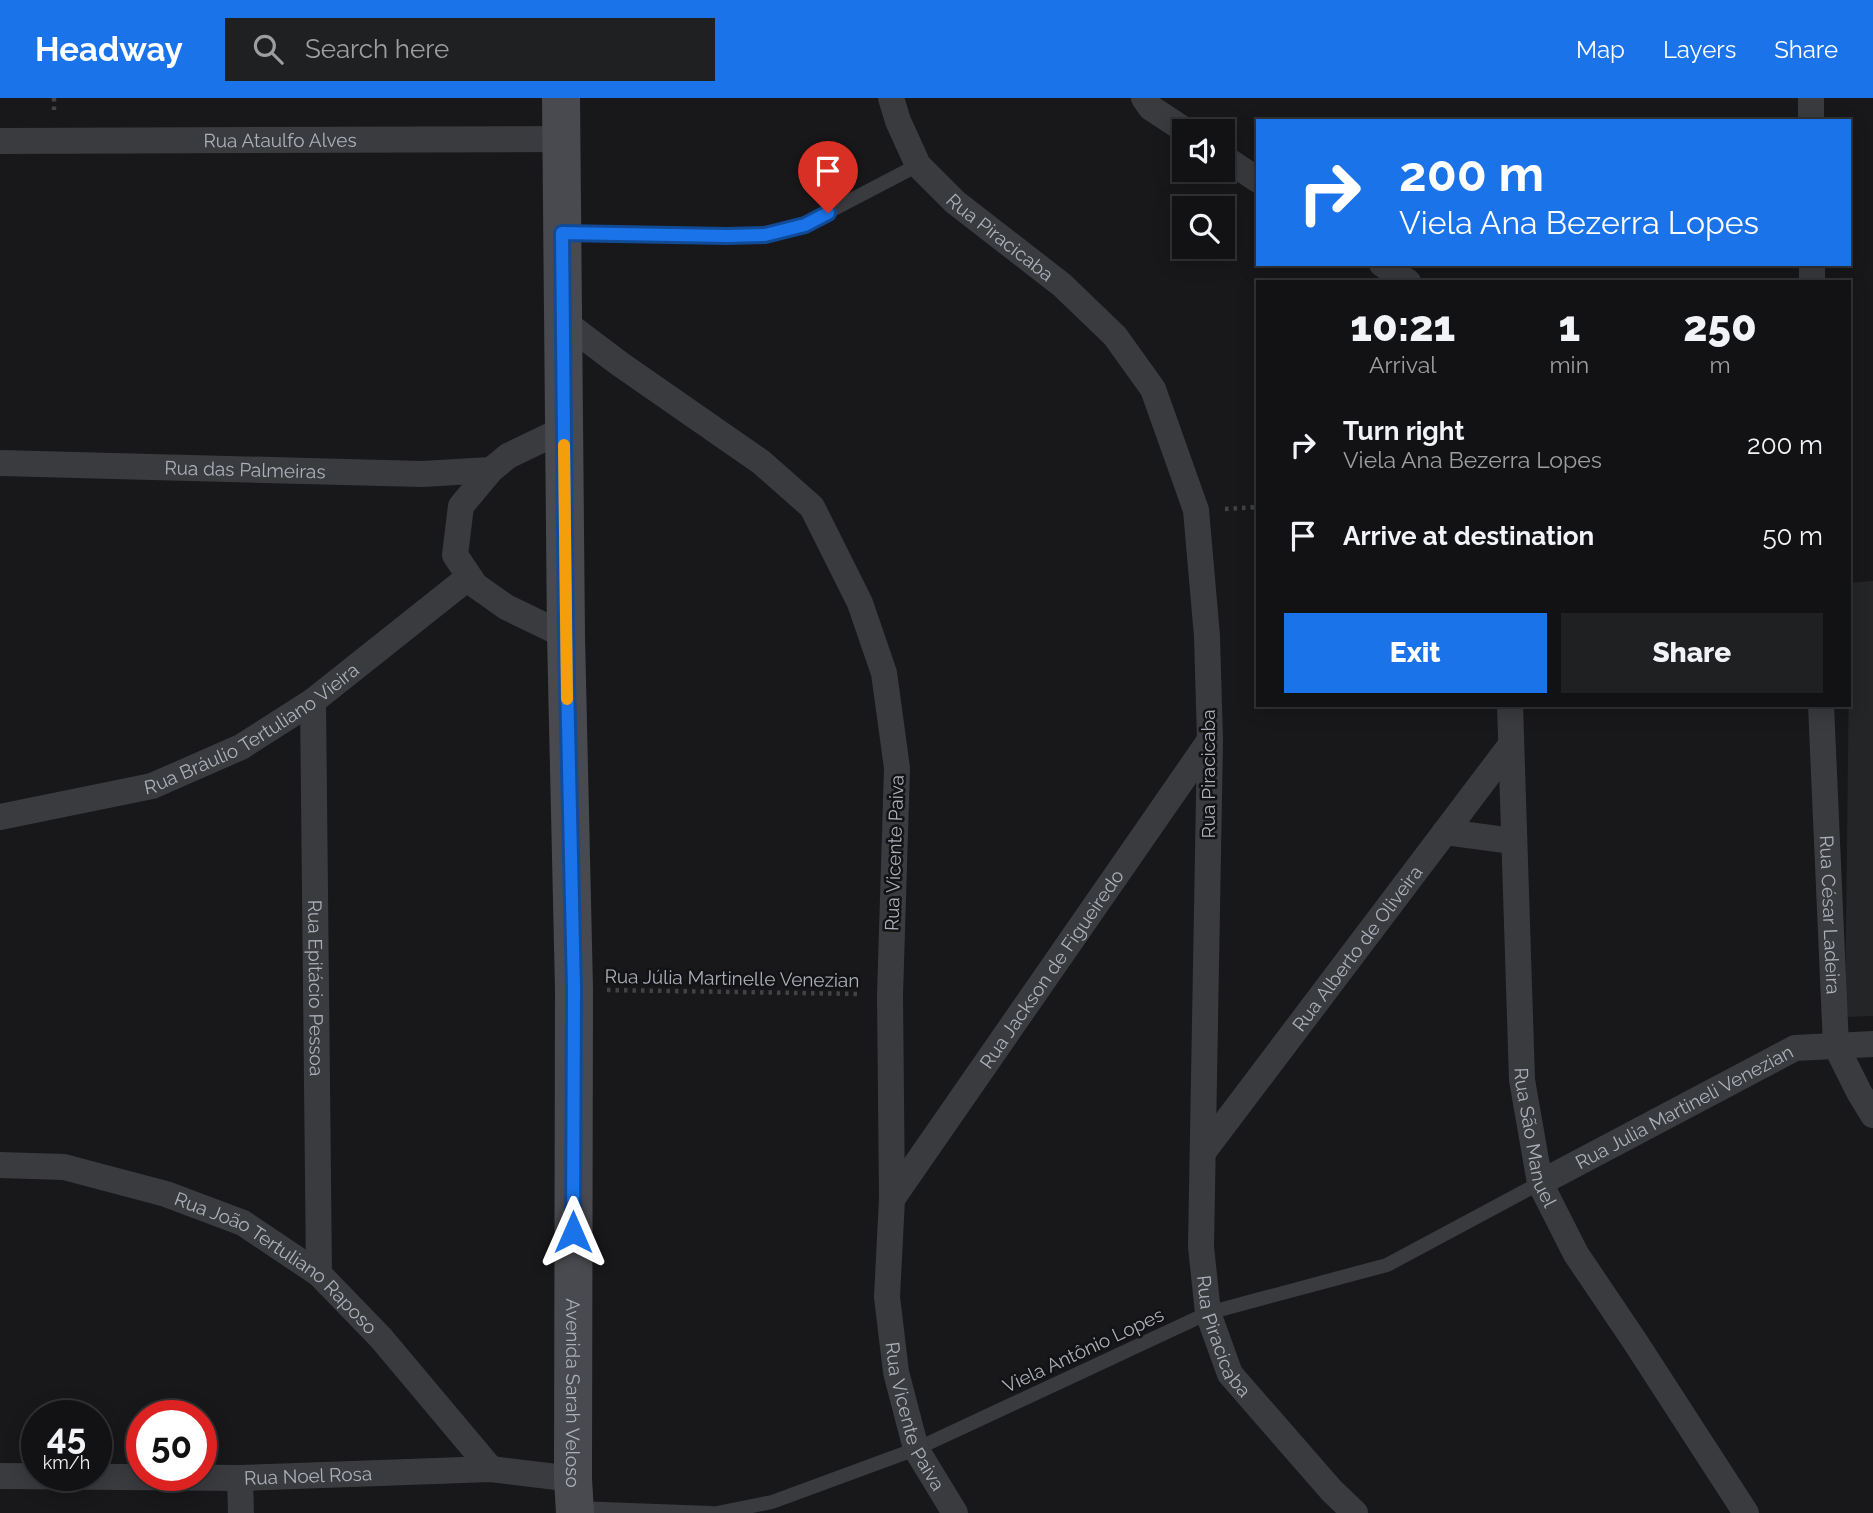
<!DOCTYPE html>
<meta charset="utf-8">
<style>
body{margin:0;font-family:Raleway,sans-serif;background:#1f2022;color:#f1f3f6;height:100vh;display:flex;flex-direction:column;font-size:26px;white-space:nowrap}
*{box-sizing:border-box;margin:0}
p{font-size:23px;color:#9c9ea0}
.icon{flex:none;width:38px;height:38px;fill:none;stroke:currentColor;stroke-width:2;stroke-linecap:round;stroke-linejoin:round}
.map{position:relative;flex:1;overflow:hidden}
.side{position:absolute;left:1256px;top:182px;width:595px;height:427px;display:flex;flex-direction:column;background:#121214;border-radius:0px;box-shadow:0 4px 18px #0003,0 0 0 2px #313234}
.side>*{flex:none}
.top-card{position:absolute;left:1256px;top:21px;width:595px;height:147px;border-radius:0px;box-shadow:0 4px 18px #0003,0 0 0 2px #313234;background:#1a73e8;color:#fff;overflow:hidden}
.buttons{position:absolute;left:1172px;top:21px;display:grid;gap:14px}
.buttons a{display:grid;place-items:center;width:63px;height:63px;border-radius:0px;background:#121214;box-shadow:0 4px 18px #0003,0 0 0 2px #313234;font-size:35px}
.speed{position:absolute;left:21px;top:1302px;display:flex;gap:14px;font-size:35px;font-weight:700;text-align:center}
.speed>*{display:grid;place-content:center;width:91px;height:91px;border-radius:50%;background:#121214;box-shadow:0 4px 18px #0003,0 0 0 2px #313234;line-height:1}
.speed small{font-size:18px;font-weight:400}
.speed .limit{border:10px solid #d22;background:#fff;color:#111}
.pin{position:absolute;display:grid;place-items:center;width:60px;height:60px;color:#fff;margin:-72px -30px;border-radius:50% 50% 50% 0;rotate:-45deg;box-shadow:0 0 7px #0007}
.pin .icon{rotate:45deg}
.me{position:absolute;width:77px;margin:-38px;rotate:0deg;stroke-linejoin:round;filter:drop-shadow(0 0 5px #0008)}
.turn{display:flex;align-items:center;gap:24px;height:147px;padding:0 28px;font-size:32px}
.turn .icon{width:91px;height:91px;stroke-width:2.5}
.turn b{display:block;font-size:49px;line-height:60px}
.eta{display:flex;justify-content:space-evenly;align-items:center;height:119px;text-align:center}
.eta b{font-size:42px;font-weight:800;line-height:49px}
.button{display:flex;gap:14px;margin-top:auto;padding:14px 28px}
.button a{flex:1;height:80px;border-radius:0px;background:#1a73e8;color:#fff;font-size:28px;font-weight:800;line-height:80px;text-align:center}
.button a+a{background:#1f2022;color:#f1f3f6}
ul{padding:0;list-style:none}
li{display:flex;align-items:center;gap:21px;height:91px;padding:0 28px}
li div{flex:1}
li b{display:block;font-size:26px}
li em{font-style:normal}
header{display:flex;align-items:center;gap:42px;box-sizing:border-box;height:98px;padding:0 35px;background:#1a73e8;color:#fff}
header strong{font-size:33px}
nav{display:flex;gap:38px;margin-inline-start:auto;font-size:24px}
.search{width:490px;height:63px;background:#1f2022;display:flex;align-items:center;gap:18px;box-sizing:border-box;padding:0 24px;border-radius:0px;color:#9c9ea0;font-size:26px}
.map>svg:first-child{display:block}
</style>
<header>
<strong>Headway</strong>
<div class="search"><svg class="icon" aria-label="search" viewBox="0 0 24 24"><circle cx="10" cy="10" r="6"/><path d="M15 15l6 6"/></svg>Search here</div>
<nav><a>Map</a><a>Layers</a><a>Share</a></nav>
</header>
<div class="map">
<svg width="1873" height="1415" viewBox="0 0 1873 1415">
<rect width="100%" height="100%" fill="#18181a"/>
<path fill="#242527" d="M 1873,483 L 1873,918 L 1845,919 L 1850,485 Z"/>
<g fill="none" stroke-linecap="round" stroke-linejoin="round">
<path stroke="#404246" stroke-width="4.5" stroke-dasharray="3.5 5" stroke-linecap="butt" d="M 54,0 L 54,13
M 1225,411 L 1258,409
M 607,892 L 861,896"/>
<path stroke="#3a3b3f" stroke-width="14" d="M 564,135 L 727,138 L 765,137 L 805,126 L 918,67
M 576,1410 L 711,1415
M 717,1415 L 772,1404 L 916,1351 L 1208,1215 L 1387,1167 L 1540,1085"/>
<g stroke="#3a3b3f" stroke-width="26">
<path id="s1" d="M 891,0 L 898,23 L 918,67 L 955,104 L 1062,187 L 1115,238 L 1153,291 L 1196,412 L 1207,538 L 1210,642 L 1201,1149 L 1208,1215 L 1230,1276 L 1332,1393 L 1355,1415"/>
<path d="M 1144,0 L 1151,10 L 1186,33"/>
<path d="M 1811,0 L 1811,23"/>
<path id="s2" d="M 0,43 L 562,41"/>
<path d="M 1223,59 L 1258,82"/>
<path d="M 1382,166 L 1408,184"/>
<path d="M 1812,166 L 1812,184"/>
<path id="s3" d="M 563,223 L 620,266 L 761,364 L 812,409 L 860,505 L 884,575 L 897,670 L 890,897 L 892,1101 L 887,1199 L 896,1274 L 916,1351 L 955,1415"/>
<path d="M 564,331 L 508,358 L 491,372 L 461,408 L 455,457 L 475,487 L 506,509 L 566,538"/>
<path id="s4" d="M 0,365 L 422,376 L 491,372"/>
<path id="s5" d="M 313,603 L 319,1176"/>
<path id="s6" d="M 1510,607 L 1522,982 L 1540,1085 L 1576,1156 L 1634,1242 L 1746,1415"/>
<path id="s7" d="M 1821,607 L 1836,948 L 1859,994 L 1873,1017"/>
<path id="s8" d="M 0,719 L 152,688 L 241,649 L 313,603 L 469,479"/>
<path d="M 1445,734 L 1513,743"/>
<path id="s9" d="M 1204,1053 L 1510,648"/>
<path id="s10" d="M 0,1067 L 64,1069 L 166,1096 L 243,1125 L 319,1176 L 381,1240 L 491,1371"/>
<path id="s11" d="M 1540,1085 L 1795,950 L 1873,946"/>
<path id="s12" d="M 892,1101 L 1210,642"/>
<path id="s13" d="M 0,1378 L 240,1380 L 491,1371 L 573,1381"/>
<path d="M 240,1380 L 241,1415"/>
</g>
<path stroke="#484a4f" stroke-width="38" id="s14" d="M 561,0 L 566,538 L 574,891 L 573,1381 L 575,1415"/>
</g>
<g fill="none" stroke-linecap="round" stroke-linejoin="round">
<defs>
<path id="route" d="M 573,1134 L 574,891 L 566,538 L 562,135 L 727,138 L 765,137 L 805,127 L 828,115"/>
</defs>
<use href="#route" stroke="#114b97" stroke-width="18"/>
<use href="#route" stroke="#1a73e8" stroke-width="12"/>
<path stroke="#f59e0b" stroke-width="12" d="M 564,347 L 567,601"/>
</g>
<g text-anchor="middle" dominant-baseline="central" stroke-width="5" stroke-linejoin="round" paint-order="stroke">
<g font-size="19" fill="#acb0b9" stroke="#131315">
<text stroke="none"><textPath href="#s2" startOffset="280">Rua Ataulfo Alves</textPath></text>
<text stroke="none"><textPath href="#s1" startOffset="182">Rua Piracicaba</textPath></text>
<text stroke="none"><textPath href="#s4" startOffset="245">Rua das Palmeiras</textPath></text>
<text stroke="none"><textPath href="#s8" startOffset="270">Rua Bráulio Tertuliano Vieira</textPath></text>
<text transform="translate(1208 676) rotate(-90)">Rua Piracicaba</text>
<text transform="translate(894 755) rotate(-88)">Rua Vicente Paiva</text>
<text stroke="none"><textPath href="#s7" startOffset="210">Rua César Ladeira</textPath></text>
<text stroke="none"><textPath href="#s9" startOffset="254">Rua Alberto de Oliveira</textPath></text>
<text stroke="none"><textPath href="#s12" startOffset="280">Rua Jackson de Figueiredo</textPath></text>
<text transform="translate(732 880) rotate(1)">Rua Júlia Martinelle Venezian</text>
<text stroke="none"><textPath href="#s5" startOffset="287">Rua Epitácio Pessoa</textPath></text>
<text stroke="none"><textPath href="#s11" startOffset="163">Rua Julia Martineli Venezian</textPath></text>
<text stroke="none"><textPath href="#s6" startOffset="434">Rua São Manuel</textPath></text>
<text stroke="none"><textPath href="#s10" startOffset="301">Rua João Tertuliano Raposo</textPath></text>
<text stroke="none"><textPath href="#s1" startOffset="1358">Rua Piracicaba</textPath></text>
<text transform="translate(1083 1252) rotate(-25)">Viela Antônio Lopes</text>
<text stroke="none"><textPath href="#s14" startOffset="1295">Avenida Sarah Veloso</textPath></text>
<text stroke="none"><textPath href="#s3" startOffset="1241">Rua Vicente Paiva</textPath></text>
<text stroke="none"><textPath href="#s13" startOffset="308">Rua Noel Rosa</textPath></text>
</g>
</g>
</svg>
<div class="buttons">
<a><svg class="icon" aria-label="sound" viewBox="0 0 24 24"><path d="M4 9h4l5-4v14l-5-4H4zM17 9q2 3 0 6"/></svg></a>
<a><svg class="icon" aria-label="search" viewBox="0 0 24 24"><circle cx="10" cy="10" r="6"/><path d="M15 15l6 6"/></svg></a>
</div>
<div class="speed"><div>45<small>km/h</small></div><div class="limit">50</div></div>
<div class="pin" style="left:828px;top:115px;background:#d93025"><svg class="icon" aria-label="arrive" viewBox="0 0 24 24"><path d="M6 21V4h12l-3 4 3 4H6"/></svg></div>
<svg class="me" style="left:573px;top:1134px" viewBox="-20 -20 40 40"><path d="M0-17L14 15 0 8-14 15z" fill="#1a73e8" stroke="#fff" stroke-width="4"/></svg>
<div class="top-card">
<div class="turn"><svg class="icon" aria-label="right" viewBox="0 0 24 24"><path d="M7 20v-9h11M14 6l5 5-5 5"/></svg><div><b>200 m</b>Viela Ana Bezerra Lopes</div></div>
</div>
<section class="side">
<div class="eta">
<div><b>10:21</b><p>Arrival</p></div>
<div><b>1</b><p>min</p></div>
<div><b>250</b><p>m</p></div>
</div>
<ul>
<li><svg class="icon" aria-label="right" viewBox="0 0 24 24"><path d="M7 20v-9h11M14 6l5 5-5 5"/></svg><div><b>Turn right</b><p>Viela Ana Bezerra Lopes</p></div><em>200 m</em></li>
<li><svg class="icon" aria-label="arrive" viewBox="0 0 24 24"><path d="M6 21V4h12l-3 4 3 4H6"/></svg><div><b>Arrive at destination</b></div><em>50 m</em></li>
</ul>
<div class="button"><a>Exit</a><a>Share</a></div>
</section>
</div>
